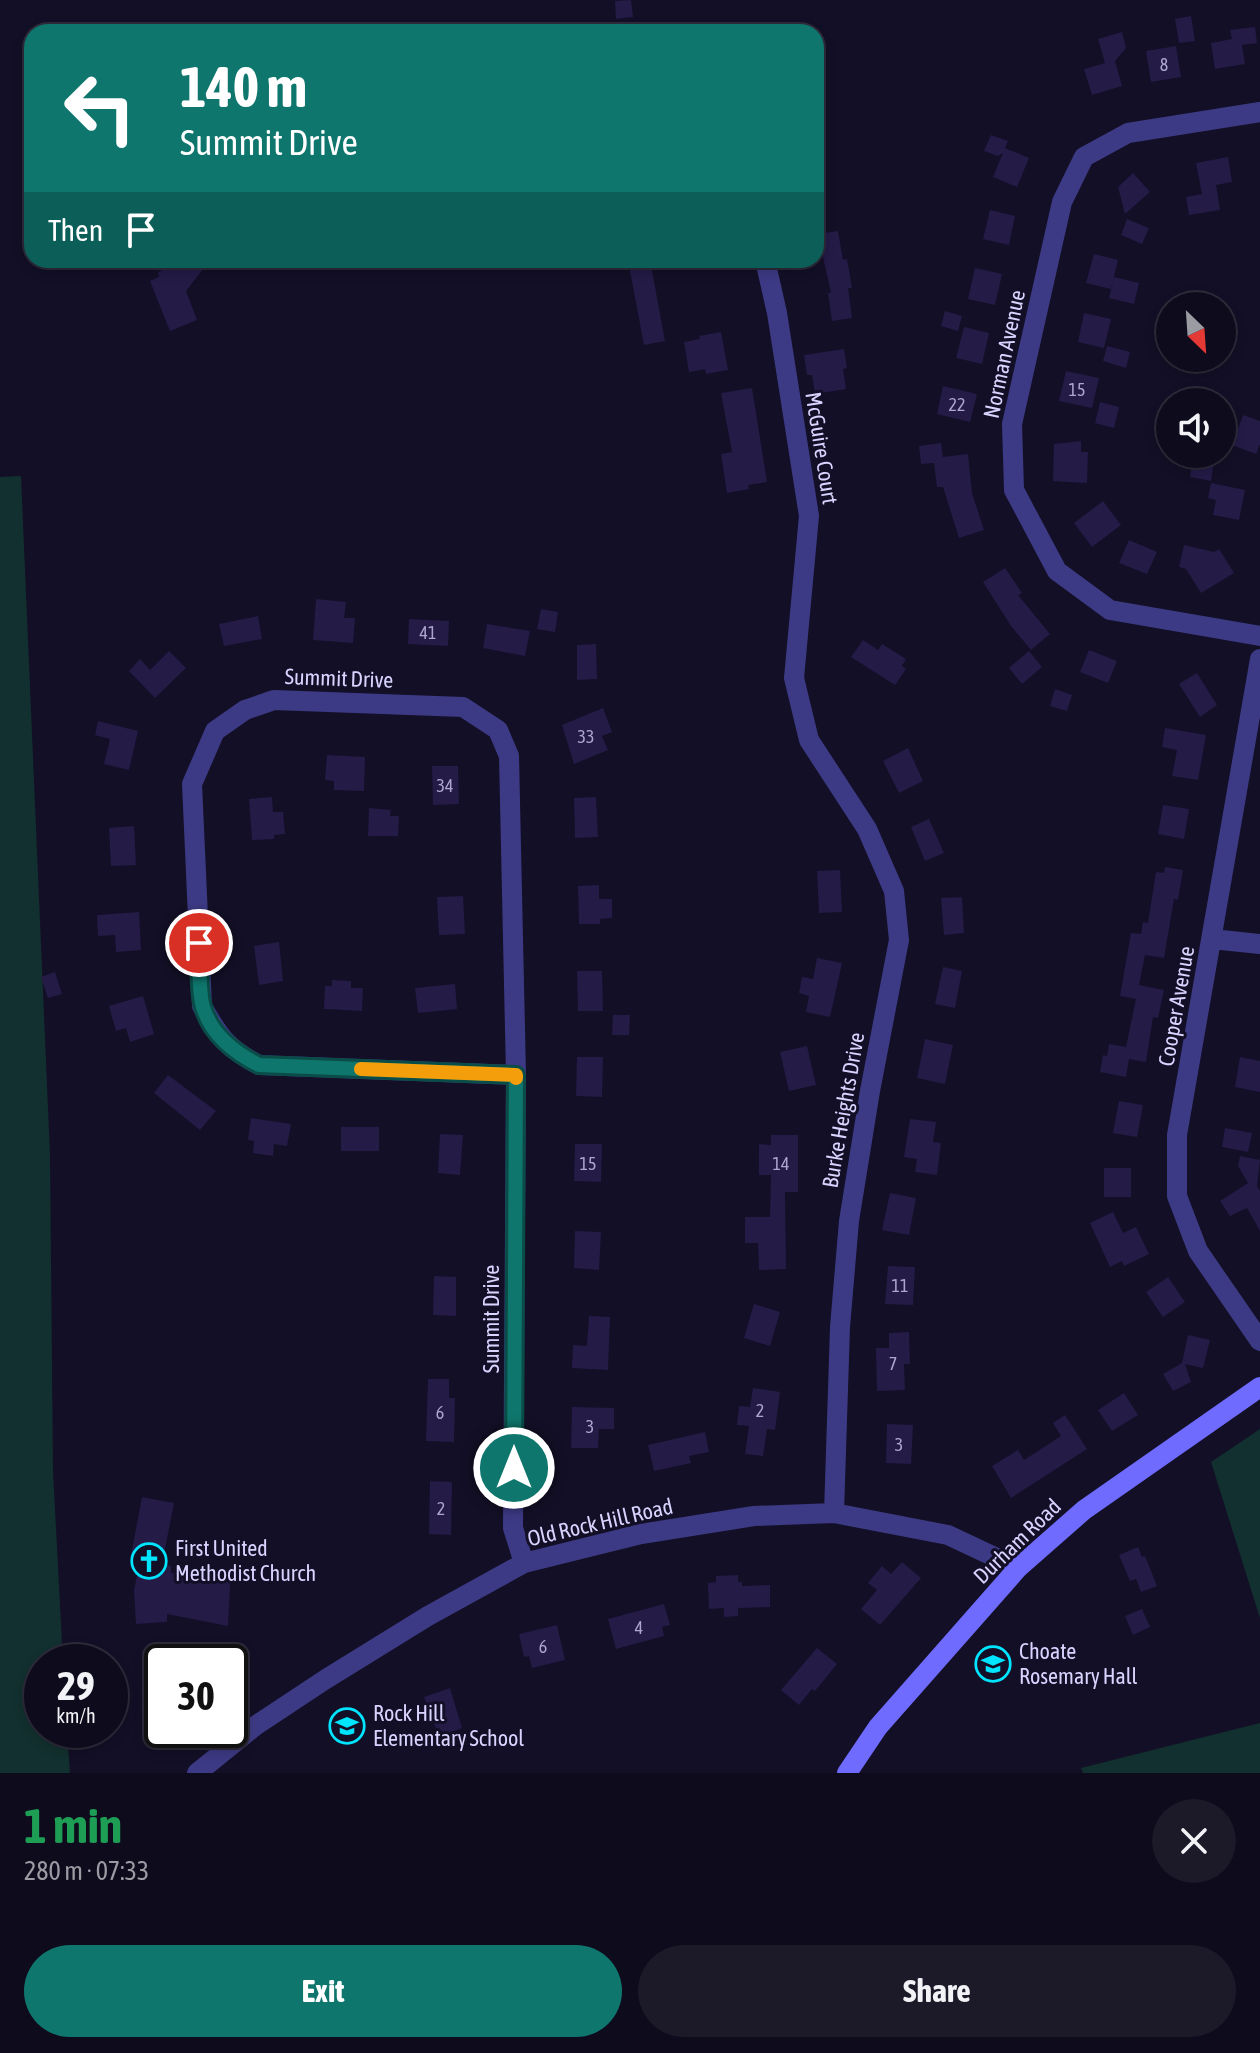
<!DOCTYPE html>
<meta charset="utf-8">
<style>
body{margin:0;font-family:"Asap Condensed",sans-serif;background:#1c1929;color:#f1f3f6;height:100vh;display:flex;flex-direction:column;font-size:30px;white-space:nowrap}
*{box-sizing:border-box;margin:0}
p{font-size:26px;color:#9b9ba3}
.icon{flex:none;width:44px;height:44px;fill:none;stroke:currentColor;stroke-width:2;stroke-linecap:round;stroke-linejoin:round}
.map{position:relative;height:1773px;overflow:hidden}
.details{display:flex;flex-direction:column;background:#0e0b1c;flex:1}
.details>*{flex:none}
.guide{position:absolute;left:24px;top:24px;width:800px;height:244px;border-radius:24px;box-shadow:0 4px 12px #0003,0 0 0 2px #2e2b3b;background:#0f766e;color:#fff;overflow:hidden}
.needle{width:52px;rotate:155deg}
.fabs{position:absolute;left:1156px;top:292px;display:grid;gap:16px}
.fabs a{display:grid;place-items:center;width:80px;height:80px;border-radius:50%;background:#0e0b1c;box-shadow:0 4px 12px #0003,0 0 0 2px #2e2b3b;font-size:40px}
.speed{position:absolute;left:24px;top:1644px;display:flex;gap:16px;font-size:40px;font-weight:700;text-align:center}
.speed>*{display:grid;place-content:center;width:104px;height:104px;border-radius:50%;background:#0e0b1c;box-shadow:0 4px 12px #0003,0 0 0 2px #2e2b3b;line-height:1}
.speed small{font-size:20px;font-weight:400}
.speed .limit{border:4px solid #111;border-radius:12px;background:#fff;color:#111}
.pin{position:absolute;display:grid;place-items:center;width:68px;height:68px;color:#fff;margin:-34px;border:4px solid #fff;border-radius:50%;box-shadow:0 2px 8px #0007}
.me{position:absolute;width:88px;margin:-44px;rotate:0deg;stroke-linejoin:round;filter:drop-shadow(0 0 6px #0008)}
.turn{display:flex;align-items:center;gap:28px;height:168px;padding:0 24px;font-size:36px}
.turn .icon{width:104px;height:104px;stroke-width:2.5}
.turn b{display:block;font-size:56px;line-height:68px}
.then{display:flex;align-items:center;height:76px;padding:0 24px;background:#0003;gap:16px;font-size:30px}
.round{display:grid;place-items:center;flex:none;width:84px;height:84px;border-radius:42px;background:#1c1929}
.overview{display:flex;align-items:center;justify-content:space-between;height:136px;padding:0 24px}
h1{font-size:48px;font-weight:700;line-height:60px;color:#1e9e55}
.cta{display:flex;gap:16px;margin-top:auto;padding:16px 24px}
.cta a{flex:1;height:92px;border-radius:48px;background:#0f766e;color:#fff;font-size:32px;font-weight:700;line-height:92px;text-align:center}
.cta a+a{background:#1c1929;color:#f1f3f6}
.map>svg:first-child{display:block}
</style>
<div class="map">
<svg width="1260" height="1773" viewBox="0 0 1260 1773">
<rect width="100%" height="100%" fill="#130f26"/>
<path fill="#12302f" d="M 21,476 L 50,1155 L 53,1471 L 63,1662 L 42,1662 L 42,1730 L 67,1730 L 70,1773 L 0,1773 L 0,477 Z
M 1260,1429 L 1260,1618 L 1211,1462 Z
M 1260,1723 L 1260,1773 L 1083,1773 L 1081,1768 Z"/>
<path fill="#241b47" d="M 631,0 L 633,17 L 616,19 L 615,1 Z
M 1191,16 L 1195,41 L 1179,43 L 1175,19 Z
M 1255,27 L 1257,43 L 1242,45 L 1245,64 L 1215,69 L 1211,43 L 1232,39 L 1230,30 Z
M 1122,32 L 1126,48 L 1115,61 L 1122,86 L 1092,95 L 1084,69 L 1105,63 L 1098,39 Z
M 1176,46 L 1181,77 L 1151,82 L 1146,51 Z
M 991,135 L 1008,141 L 1003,153 L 998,156 L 984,151 Z
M 1005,148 L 1029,158 L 1017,187 L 993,177 Z
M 1228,157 L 1232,182 L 1216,185 L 1220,210 L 1189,215 L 1186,197 L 1202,194 L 1196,163 Z
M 1133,173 L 1150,192 L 1125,214 L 1118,187 Z
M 990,210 L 1015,216 L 1009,245 L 983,239 Z
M 1127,219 L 1149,228 L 1142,244 L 1121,235 Z
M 838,231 L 843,260 L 847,259 L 852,288 L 848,288 L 852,318 L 832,321 L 828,293 L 831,293 L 818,234 Z
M 1094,254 L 1118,260 L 1111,289 L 1086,283 Z
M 187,260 L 210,260 L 186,291 L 197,320 L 170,331 L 150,281 L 159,277 L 158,272 Z
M 628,260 L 650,260 L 665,341 L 644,345 Z
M 975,268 L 1002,274 L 995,305 L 968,299 Z
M 1114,277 L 1139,283 L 1134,304 L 1109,298 Z
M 945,311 L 962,316 L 958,331 L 941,326 Z
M 1084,313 L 1111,319 L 1104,348 L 1078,342 Z
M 964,327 L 989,333 L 982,364 L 956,358 Z
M 721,332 L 728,370 L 706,374 L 705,369 L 689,372 L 684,342 L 700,339 L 699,336 Z
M 1107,346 L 1130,352 L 1126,368 L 1103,361 Z
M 844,349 L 847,368 L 843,369 L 846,389 L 815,394 L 812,375 L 807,375 L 804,355 Z
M 1066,371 L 1099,378 L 1092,408 L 1059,401 Z
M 943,386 L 977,394 L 970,422 L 937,414 Z
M 752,388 L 767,482 L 748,485 L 749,489 L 727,493 L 721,454 L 732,452 L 721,393 Z
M 1100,402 L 1119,407 L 1114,428 L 1095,423 Z
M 1243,415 L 1260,421 L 1260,444 L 1256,454 L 1232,445 Z
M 1081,441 L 1081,452 L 1088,452 L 1087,483 L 1053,481 L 1054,444 Z
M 941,443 L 943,457 L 968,454 L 972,493 L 984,530 L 959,538 L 943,487 L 937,487 L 934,463 L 921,464 L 919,446 Z
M 1193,457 L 1214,461 L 1211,481 L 1190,477 Z
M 1211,483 L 1245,490 L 1239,520 L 1213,515 L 1216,500 L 1208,498 Z
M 1103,501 L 1121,525 L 1092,547 L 1074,523 Z
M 1129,540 L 1157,552 L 1147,574 L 1119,563 Z
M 1184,545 L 1214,552 L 1219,549 L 1234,573 L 1201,593 L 1186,569 L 1179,567 Z
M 1005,568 L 1022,593 L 1018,595 L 1050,634 L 1031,650 L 1011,626 L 983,582 Z
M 316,599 L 346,602 L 344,618 L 355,618 L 353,643 L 313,640 Z
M 541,609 L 558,612 L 555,632 L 537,629 Z
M 258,616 L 262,639 L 224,646 L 219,624 Z
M 409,619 L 449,621 L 448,646 L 408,644 Z
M 487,624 L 530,631 L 525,656 L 483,648 Z
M 863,640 L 878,650 L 882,644 L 906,659 L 902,666 L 906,669 L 895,685 L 851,657 Z
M 596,644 L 597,679 L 577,680 L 577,645 Z
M 1089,650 L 1117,661 L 1108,683 L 1080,672 Z
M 169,651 L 186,668 L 155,698 L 129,671 L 140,659 L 150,670 Z
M 1029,651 L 1042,667 L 1022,684 L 1009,668 Z
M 1197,673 L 1217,705 L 1200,717 L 1179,684 Z
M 1055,689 L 1072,695 L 1067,711 L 1050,706 Z
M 603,708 L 612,732 L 602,736 L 608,750 L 574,764 L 562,725 Z
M 98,721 L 138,731 L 129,770 L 104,764 L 110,739 L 95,735 Z
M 1165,728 L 1206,735 L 1198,780 L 1172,776 L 1177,750 L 1162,747 Z
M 908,748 L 923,781 L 899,793 L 883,761 Z
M 327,755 L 365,757 L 364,791 L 334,790 L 334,781 L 325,780 Z
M 432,766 L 458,766 L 459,804 L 433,805 Z
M 272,797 L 273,812 L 283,812 L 285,834 L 274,835 L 274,839 L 252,840 L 249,799 Z
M 596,797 L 598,837 L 575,838 L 574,798 Z
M 1163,805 L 1189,809 L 1184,839 L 1158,834 Z
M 369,808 L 391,810 L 390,816 L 399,816 L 398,836 L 368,836 Z
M 929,819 L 944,853 L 925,861 L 911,827 Z
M 134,826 L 136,865 L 111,866 L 109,828 Z
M 1165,867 L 1183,870 L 1178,900 L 1174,899 L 1164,958 L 1145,955 L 1139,985 L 1164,990 L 1158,1018 L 1153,1017 L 1146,1062 L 1129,1059 L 1126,1077 L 1100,1072 L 1103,1055 L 1107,1056 L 1109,1044 L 1126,1047 L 1136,999 L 1120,996 L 1131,933 L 1141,934 L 1143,922 L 1148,923 L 1156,872 L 1164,873 Z
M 840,870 L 842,912 L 819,913 L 817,871 Z
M 599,885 L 599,899 L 612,899 L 612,918 L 600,919 L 600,924 L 579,924 L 578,886 Z
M 463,896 L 465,934 L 439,935 L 437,897 Z
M 962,897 L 964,933 L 944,935 L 941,898 Z
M 139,912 L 141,950 L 116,952 L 115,935 L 98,936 L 97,915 Z
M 279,942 L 283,981 L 259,985 L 254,946 Z
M 817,958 L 842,963 L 830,1017 L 806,1012 L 809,996 L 799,993 L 802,977 L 813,979 Z
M 943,967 L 962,971 L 955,1008 L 935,1004 Z
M 577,971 L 602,971 L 603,1011 L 578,1011 Z
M 55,972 L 62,994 L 48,998 L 41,977 Z
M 332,980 L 351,981 L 351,988 L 363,988 L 362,1011 L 324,1009 L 325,986 L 332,986 Z
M 455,984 L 457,1009 L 418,1013 L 415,988 Z
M 143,996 L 154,1034 L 130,1042 L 126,1028 L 116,1031 L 109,1006 Z
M 613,1015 L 630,1015 L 629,1035 L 612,1035 Z
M 925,1039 L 953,1045 L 945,1084 L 917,1078 Z
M 807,1046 L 816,1085 L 789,1091 L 780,1052 Z
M 577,1057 L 603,1057 L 602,1097 L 576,1096 Z
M 1240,1057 L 1260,1061 L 1260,1092 L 1235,1087 Z
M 168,1075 L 216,1111 L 200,1130 L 154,1093 Z
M 1119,1101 L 1143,1105 L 1137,1137 L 1113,1133 Z
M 251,1118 L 291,1124 L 287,1146 L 274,1144 L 273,1156 L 253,1153 L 254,1141 L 248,1140 Z
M 910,1119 L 936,1122 L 933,1142 L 941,1143 L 937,1175 L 915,1172 L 917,1159 L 904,1157 Z
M 341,1127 L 379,1127 L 379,1151 L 341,1151 Z
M 1225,1128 L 1252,1133 L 1248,1152 L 1222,1147 Z
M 440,1134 L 463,1135 L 460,1175 L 438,1173 Z
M 771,1135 L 798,1135 L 798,1192 L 785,1192 L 786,1269 L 759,1270 L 758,1243 L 745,1243 L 745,1217 L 770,1217 L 771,1175 L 759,1175 L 759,1144 L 771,1145 Z
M 575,1144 L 602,1144 L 601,1182 L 574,1181 Z
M 1240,1156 L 1260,1160 L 1257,1186 L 1260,1191 L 1260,1231 L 1247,1208 L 1230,1216 L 1220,1201 L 1248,1183 L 1238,1166 Z
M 1104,1168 L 1131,1168 L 1131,1197 L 1104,1197 Z
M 890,1193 L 916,1198 L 909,1235 L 882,1230 Z
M 1113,1212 L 1123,1233 L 1136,1227 L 1149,1254 L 1124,1266 L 1122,1261 L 1110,1267 L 1090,1223 Z
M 575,1231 L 601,1232 L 599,1270 L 574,1268 Z
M 888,1266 L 915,1267 L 913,1305 L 885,1304 Z
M 434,1276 L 456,1277 L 456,1316 L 433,1315 Z
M 1168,1277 L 1185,1302 L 1163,1317 L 1146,1292 Z
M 754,1304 L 780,1312 L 770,1346 L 744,1338 Z
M 589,1316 L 610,1317 L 608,1370 L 572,1368 L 573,1345 L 587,1346 Z
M 909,1332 L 910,1364 L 904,1364 L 905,1390 L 877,1391 L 876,1348 L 889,1348 L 889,1333 Z
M 1188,1335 L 1210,1340 L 1203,1368 L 1185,1364 L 1191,1382 L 1173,1391 L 1163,1374 L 1182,1363 Z
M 428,1379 L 449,1379 L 449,1398 L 455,1398 L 454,1442 L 426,1441 Z
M 753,1388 L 780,1392 L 775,1430 L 767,1429 L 763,1456 L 745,1454 L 749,1426 L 737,1425 L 739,1406 L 750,1407 Z
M 1124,1393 L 1138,1415 L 1112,1431 L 1098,1410 Z
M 572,1407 L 614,1408 L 614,1429 L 599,1429 L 598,1448 L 571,1448 Z
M 1065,1415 L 1087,1449 L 1011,1498 L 992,1466 L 1018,1450 L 1024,1460 L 1061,1436 L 1053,1423 Z
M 887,1424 L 913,1425 L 911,1464 L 886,1463 Z
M 705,1432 L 709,1452 L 689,1456 L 691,1463 L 654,1471 L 648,1445 Z
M 430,1481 L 452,1482 L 451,1535 L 429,1534 Z
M 142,1497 L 174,1503 L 162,1564 L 171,1566 L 171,1573 L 231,1568 L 228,1626 L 167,1614 L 167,1622 L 136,1624 L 134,1590 L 140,1562 L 130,1560 Z
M 1138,1547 L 1142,1557 L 1145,1556 L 1157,1586 L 1141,1592 L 1136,1579 L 1130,1581 L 1119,1555 Z
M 902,1562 L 921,1578 L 880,1625 L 861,1609 L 877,1590 L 868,1583 L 882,1566 L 891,1574 Z
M 738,1575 L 738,1582 L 742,1582 L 742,1586 L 770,1585 L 770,1607 L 738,1608 L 738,1616 L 724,1617 L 724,1608 L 709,1609 L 708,1583 L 716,1582 L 716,1576 Z
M 664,1604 L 670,1625 L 662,1627 L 664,1636 L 616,1649 L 608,1619 Z
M 1142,1609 L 1150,1627 L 1133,1635 L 1125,1616 Z
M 557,1625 L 565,1660 L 532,1668 L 529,1656 L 524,1657 L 519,1634 Z
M 817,1648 L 837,1664 L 815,1691 L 812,1689 L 799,1705 L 781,1690 Z
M 450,1688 L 462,1728 L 439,1737 L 424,1697 Z"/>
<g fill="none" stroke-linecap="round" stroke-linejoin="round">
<path stroke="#3d3a85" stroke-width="20" d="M 1260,112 L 1128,133 L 1084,157 L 1062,202 L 1012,424 L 1014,490 L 1057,571 L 1110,610 L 1260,636
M 765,260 L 777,313 L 809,516 L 794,678 L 809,740 L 867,829 L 894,891 L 899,940 L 870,1091 L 849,1221 L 840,1327 L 834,1513
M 1260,659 L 1177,1135 L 1177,1196 L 1198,1251 L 1260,1341
M 274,700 L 463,707 L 498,730 L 509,756 L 516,1075 L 259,1065 C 228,1049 219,1037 202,1006 L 192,784 L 215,731 L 245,710 Z
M 1212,939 L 1260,944
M 516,1075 L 513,1528 L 524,1563
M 197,1773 L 255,1726 L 326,1679 L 428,1616 L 524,1563 L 641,1534 L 754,1516 L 834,1513 L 948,1535 L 1018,1568"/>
<path stroke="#6f6bff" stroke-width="20" d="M 847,1773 L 878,1727 L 1018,1568 L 1084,1510 L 1260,1387"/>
</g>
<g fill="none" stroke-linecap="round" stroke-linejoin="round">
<defs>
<path id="route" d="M 199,943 C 200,961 198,990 203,1007 C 211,1034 235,1053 259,1065 L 516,1075 L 514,1468"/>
</defs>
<use href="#route" stroke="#0a4d48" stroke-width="20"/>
<use href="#route" stroke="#0f766e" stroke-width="14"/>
<path stroke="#f59e0b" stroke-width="14" d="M 361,1069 L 516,1075 L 516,1078"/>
</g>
<defs>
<symbol id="church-ring" viewBox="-11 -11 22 22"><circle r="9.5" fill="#130f26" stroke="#00e5ff" stroke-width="1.5"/><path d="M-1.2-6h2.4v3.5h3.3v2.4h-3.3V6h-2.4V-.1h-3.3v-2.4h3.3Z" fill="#00e5ff"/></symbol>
<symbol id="university-ring" viewBox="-11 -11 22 22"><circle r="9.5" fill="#130f26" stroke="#00e5ff" stroke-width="1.5"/><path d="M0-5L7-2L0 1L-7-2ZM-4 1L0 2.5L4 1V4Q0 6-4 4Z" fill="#00e5ff"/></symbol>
<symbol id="school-ring" viewBox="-11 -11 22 22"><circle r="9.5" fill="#130f26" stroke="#00e5ff" stroke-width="1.5"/><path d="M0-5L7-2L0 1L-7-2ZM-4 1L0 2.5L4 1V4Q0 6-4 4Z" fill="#00e5ff"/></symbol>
</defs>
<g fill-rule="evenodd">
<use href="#church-ring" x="129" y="1541" width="40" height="40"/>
<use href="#university-ring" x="973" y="1644" width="40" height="40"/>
<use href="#school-ring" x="327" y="1706" width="40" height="40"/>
</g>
<g text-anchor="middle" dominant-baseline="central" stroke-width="6" stroke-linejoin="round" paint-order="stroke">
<g font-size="18" fill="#aca6d1">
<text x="1164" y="64">8</text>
<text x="1077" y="389">15</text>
<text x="957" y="404">22</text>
<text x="428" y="632">41</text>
<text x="586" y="736">33</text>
<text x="445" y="785">34</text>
<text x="588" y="1163">15</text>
<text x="781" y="1163">14</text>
<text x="900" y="1285">11</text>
<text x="893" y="1363">7</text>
<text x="760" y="1410">2</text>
<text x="440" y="1412">6</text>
<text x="590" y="1426">3</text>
<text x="899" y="1444">3</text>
<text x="441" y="1508">2</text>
<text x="639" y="1627">4</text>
<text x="543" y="1646">6</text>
</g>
<g font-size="22" fill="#d9d4ff" stroke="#130f26">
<text transform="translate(1004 354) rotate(-78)">Norman Avenue</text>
<text transform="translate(822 448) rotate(81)">McGuire Court</text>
<text transform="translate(339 678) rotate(2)">Summit Drive</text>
<text transform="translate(1176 1006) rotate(-80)">Cooper Avenue</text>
<text transform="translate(843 1110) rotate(-80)">Burke Heights Drive</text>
<text transform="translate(491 1319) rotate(-90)">Summit Drive</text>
<text transform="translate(600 1522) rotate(-13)">Old Rock Hill Road</text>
<text transform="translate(1017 1541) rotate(-44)">Durham Road</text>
</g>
<g font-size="22" fill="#d9d4ff" stroke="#130f26" text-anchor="start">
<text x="175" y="1548">First United<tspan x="175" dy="25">Methodist Church</tspan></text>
<text x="1019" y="1651">Choate<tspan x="1019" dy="25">Rosemary Hall</tspan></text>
<text x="373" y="1713">Rock Hill<tspan x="373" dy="25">Elementary School</tspan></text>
</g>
</g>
</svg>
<div class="fabs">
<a><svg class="needle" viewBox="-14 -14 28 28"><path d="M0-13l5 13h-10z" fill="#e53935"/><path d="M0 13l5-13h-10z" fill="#9b9ba3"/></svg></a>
<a><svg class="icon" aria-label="sound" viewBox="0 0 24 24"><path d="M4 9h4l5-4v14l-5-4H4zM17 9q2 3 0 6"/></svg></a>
</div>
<div class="speed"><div>29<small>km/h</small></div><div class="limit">30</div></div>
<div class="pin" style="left:199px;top:943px;background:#d93025"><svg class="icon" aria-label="arrive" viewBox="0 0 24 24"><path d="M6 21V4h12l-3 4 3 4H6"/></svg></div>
<svg class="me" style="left:514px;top:1468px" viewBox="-20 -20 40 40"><circle r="17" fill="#0f766e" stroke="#fff" stroke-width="3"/><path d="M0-11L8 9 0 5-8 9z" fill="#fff"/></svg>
<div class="guide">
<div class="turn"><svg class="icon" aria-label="left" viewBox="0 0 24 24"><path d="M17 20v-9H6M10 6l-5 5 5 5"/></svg><div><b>140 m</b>Summit Drive</div></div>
<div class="then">Then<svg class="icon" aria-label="arrive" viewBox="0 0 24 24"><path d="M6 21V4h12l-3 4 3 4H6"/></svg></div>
</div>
</div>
<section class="details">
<div class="overview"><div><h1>1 min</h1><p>280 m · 07:33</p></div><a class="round"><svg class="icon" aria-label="close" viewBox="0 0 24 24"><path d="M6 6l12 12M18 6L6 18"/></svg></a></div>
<div class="cta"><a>Exit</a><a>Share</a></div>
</section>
